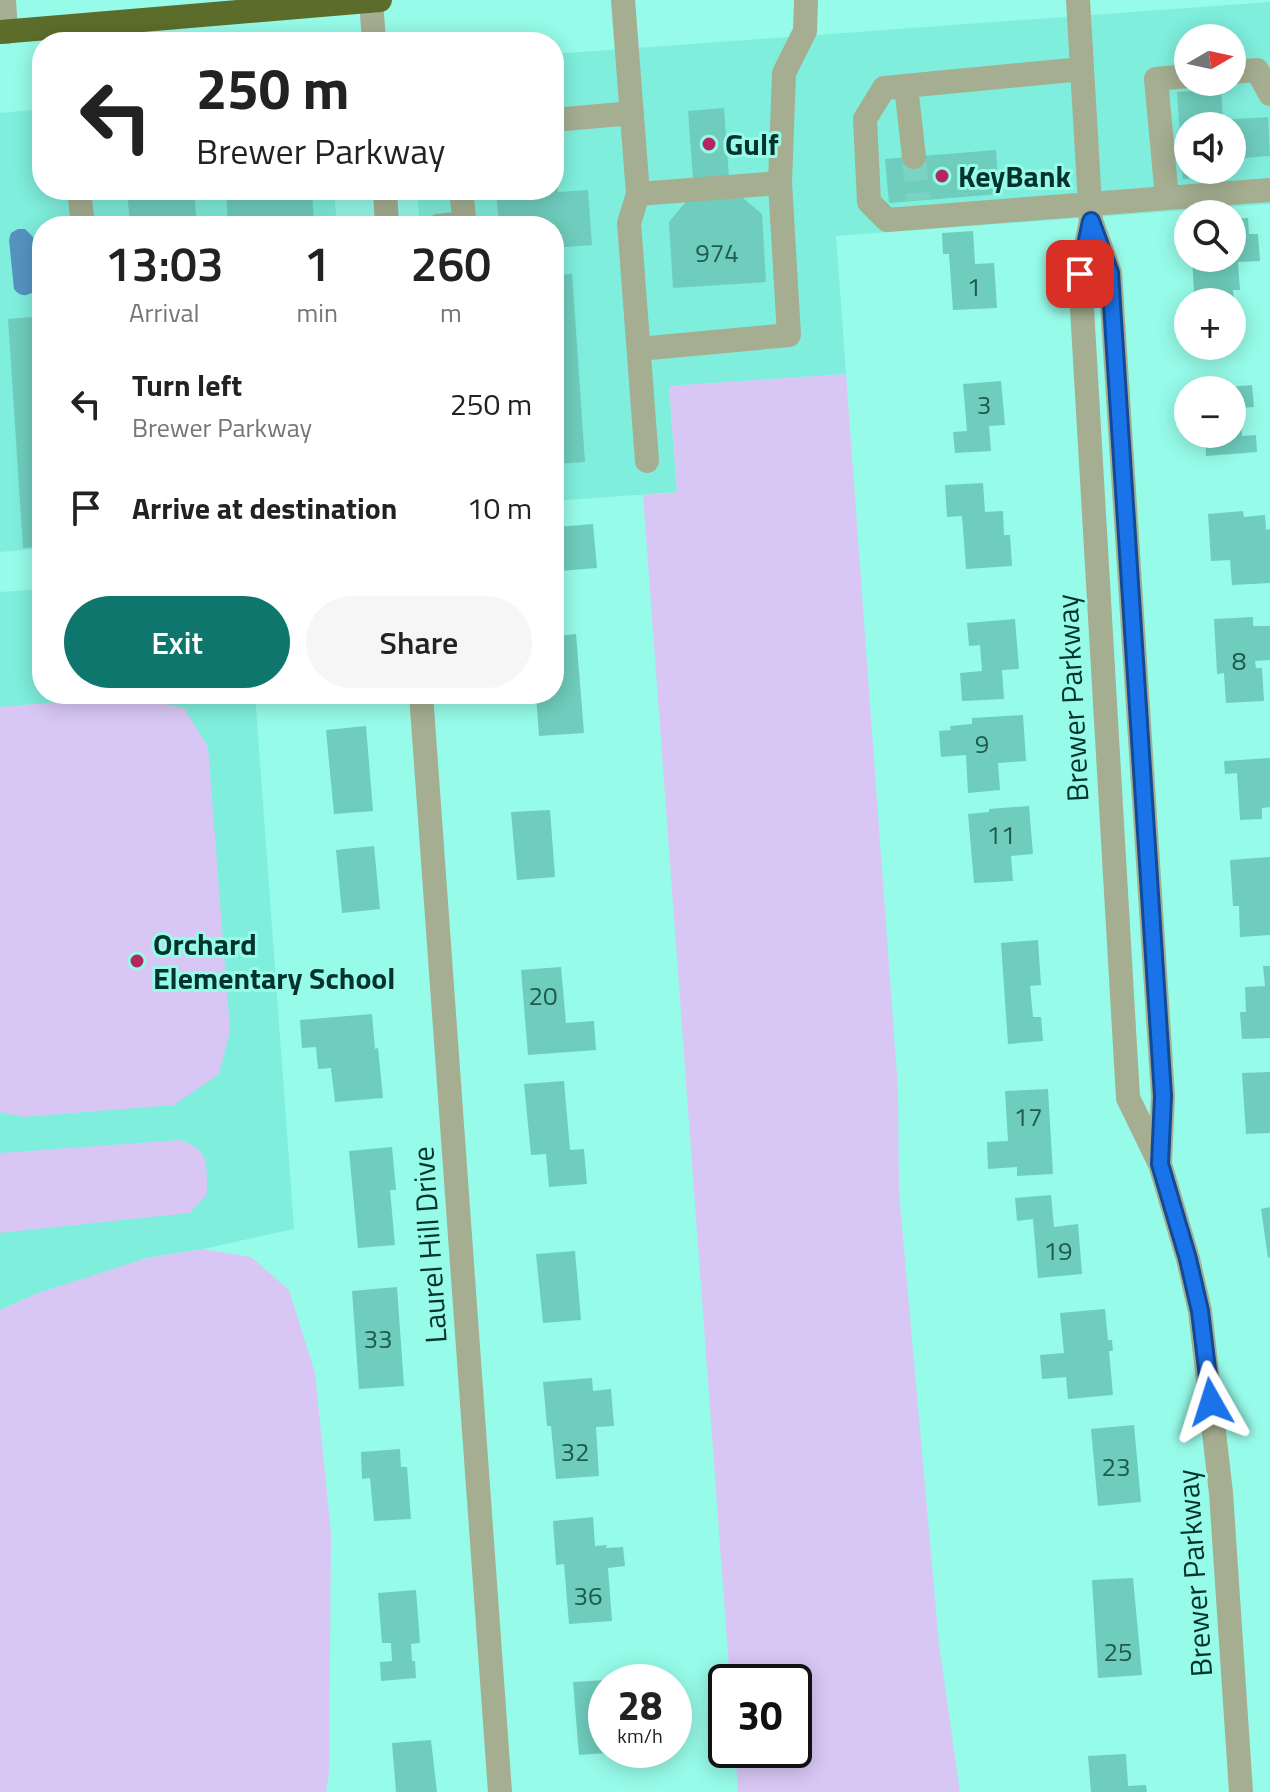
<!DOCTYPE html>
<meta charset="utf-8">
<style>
body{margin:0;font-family:"Titillium Web",sans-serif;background:#f6f6f6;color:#222;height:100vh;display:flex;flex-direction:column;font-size:30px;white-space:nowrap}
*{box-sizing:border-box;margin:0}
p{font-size:26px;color:#767676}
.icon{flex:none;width:44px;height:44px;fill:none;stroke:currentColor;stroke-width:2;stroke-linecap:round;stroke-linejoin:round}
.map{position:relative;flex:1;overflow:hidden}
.drawer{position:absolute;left:32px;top:216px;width:532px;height:488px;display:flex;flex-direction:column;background:#fff;border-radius:32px;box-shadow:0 4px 20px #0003}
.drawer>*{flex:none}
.top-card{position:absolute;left:32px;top:32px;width:532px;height:168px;border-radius:32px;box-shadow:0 4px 20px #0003;background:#fff;color:#222;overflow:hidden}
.needle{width:52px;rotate:81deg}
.buttons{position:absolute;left:1174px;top:24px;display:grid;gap:16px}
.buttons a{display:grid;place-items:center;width:72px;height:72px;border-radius:50%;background:#fff;box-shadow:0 4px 20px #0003;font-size:40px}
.speed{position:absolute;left:588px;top:1664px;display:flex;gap:16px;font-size:40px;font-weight:700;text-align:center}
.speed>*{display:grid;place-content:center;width:104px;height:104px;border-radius:50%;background:#fff;box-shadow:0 4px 20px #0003;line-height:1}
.speed small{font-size:20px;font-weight:400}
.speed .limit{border:4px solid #111;border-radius:12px;background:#fff;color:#111}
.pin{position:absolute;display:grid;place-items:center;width:68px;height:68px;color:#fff;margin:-34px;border-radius:16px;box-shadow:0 4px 12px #0006}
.me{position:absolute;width:88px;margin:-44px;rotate:354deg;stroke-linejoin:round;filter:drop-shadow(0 0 6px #0008)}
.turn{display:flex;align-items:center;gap:28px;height:168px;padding:0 32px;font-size:36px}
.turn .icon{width:104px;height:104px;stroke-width:2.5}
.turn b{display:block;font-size:56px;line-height:68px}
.eta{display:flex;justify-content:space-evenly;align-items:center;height:136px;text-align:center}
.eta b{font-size:48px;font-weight:600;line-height:56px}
.action{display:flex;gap:16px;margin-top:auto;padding:16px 32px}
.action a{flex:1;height:92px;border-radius:48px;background:#0f766e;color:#fff;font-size:32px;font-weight:600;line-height:92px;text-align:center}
.action a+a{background:#f6f6f6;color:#222}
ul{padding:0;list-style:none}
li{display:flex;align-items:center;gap:24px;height:104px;padding:0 32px}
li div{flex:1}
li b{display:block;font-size:30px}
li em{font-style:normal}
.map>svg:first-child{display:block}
</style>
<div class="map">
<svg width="1270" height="1792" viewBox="0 0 1270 1792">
<rect width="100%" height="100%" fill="#97fbe9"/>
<path fill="#7feedc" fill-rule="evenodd" d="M 1270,2 L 1270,204 L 836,236 L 846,374 L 669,386 L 677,492 L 554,501 L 554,226 L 420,226 L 417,190 L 554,190 L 554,54 ZM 1188,38 L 1232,38 L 1232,82 L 1188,82 ZM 1188,126 L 1232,126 L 1232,170 L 1188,170 Z
M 42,109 L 42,190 L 334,190 L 337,226 L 42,226 L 42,548 L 0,552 L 0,113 Z
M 42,589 L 42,694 L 255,694 L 294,1229 L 203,1249 L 147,1258 L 36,1294 L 0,1310 L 0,592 Z"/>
<path fill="#d8c7f5" d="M 846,374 L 898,1089 L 899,1192 L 939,1644 L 960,1792 L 738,1792 L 735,1750 L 794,1750 L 794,1682 L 730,1682 L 643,495 L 677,492 L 669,386 Z
M 133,696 L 184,708 L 208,747 L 230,1031 L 219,1074 L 174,1105 L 23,1117 L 0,1112 L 0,707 Z
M 180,1140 C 212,1151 206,1165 207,1194 L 190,1213 L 0,1233 L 0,1153 Z
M 203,1249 L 251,1257 L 289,1290 L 315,1373 L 331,1533 L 329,1773 L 326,1792 L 0,1792 L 0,1310 L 36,1294 L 147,1258 Z"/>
<path fill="#5593bf" d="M 18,229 L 25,229 L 33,237 L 38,286 C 32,296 21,299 14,289 L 9,240 L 11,233 Z"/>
<path fill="#6fcdbd" d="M 1221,89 L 1223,120 L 1268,117 L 1270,156 L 1232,159 L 1232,126 L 1188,126 L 1188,170 L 1226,170 L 1227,176 L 1183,179 L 1177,92 Z
M 724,108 L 729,177 L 693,179 L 688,111 Z
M 996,150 L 999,194 L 889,203 L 885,159 Z
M 554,162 L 556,162 L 558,192 L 588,190 L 592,245 L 554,248 L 554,226 L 499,226 L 496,190 L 554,190 Z
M 127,190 L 194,190 L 197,226 L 151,226 L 151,223 L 130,225 Z
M 226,190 L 312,190 L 314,226 L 228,226 Z
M 737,193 L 762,214 L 766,282 L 673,288 L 669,222 L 689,198 Z
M 1248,218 L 1249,234 L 1258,234 L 1260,261 L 1238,262 L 1240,290 L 1233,290 L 1234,302 L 1211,302 L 1210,292 L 1194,293 L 1192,258 L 1232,258 L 1232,219 Z
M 973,231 L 975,264 L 994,263 L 997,308 L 953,310 L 949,254 L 943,254 L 942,233 Z
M 572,274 L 585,462 L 554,464 L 554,275 Z
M 42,316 L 42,547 L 23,548 L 8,319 Z
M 1001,381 L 1005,425 L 989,426 L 991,451 L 955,453 L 953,432 L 967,431 L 963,384 Z
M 1252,385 L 1254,407 L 1240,408 L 1242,436 L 1256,435 L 1257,452 L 1206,456 L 1205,434 L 1232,434 L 1232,390 L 1218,390 L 1218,388 Z
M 983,483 L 985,512 L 1003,511 L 1004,535 L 1010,535 L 1012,566 L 966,569 L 962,516 L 947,517 L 945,485 Z
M 1243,511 L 1244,517 L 1265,515 L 1266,530 L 1270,529 L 1270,583 L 1232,585 L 1230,560 L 1211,561 L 1208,514 Z
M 593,524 L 597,568 L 560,571 L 559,559 L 554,560 L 554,535 L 557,535 L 556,527 Z
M 1253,617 L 1253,626 L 1270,626 L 1270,660 L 1255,661 L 1256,668 L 1262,668 L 1264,701 L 1226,703 L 1224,673 L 1217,674 L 1214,619 Z
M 1015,619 L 1019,669 L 1002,670 L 1004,699 L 962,701 L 960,673 L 982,671 L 980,645 L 969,646 L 967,623 Z
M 576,634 L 584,733 L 539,736 L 536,694 L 554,694 L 554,636 Z
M 1023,715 L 1026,761 L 998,763 L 1000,790 L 968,793 L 966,755 L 941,757 L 939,731 L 951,730 L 950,726 L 972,724 L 972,718 Z
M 366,726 L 373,811 L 334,814 L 326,730 Z
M 1270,758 L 1270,807 L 1262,808 L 1262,819 L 1240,820 L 1237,773 L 1225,774 L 1224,761 Z
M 1029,806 L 1033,854 L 1011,856 L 1013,881 L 974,883 L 968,814 L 989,812 L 989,809 Z
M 550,810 L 555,877 L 517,880 L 511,812 Z
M 374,846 L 380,909 L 342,913 L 336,850 Z
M 1270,857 L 1270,935 L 1240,937 L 1239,906 L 1233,906 L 1230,860 Z
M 1038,940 L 1041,985 L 1030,986 L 1033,1017 L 1041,1017 L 1043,1041 L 1008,1044 L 1001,943 Z
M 1263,966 L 1270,966 L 1270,1038 L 1242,1039 L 1240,1012 L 1246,1012 L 1245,987 L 1265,986 Z
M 561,967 L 566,1023 L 594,1021 L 596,1050 L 528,1055 L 521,970 Z
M 372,1014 L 375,1049 L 378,1048 L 383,1098 L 335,1102 L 331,1068 L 318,1069 L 316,1047 L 302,1048 L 300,1020 Z
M 1270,1072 L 1270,1133 L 1246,1134 L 1242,1073 Z
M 564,1081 L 570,1150 L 584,1149 L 587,1184 L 549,1187 L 546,1154 L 531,1155 L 524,1084 Z
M 1048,1089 L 1053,1174 L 1017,1176 L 1017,1167 L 988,1169 L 987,1142 L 1008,1141 L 1005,1091 Z
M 392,1147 L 396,1190 L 390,1190 L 395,1245 L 358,1248 L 349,1151 Z
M 1051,1195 L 1054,1227 L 1078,1224 L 1082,1274 L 1038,1278 L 1033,1219 L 1017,1221 L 1015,1198 Z
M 1270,1207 L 1270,1257 L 1268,1258 L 1261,1209 Z
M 575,1251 L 581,1320 L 543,1323 L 536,1254 Z
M 397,1287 L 404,1386 L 359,1389 L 352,1291 Z
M 1105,1309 L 1108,1340 L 1112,1340 L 1113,1351 L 1109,1351 L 1113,1395 L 1068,1399 L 1066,1377 L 1042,1379 L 1040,1355 L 1064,1353 L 1060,1313 Z
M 592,1378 L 593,1391 L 611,1389 L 614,1426 L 596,1427 L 599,1476 L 556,1479 L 551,1426 L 547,1426 L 543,1382 Z
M 1134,1425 L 1141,1502 L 1098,1506 L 1091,1429 Z
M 400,1449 L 401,1467 L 407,1467 L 411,1519 L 374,1521 L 370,1478 L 362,1479 L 361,1452 Z
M 593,1517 L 595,1546 L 607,1545 L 606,1548 L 623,1547 L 625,1566 L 608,1568 L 612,1621 L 569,1624 L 564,1564 L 556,1565 L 553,1521 Z
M 1133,1578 L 1142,1675 L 1098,1678 L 1092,1580 Z
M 416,1590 L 420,1643 L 411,1644 L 412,1661 L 415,1661 L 416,1678 L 381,1681 L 380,1662 L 392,1661 L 391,1643 L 382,1643 L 378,1593 Z
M 606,1680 L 606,1753 L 579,1755 L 573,1682 Z
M 431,1740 L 437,1792 L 396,1792 L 392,1743 Z
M 1126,1754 L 1128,1786 L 1146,1785 L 1147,1792 L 1091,1792 L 1088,1756 Z"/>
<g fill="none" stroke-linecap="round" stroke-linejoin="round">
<path stroke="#7ad3c3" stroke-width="24" stroke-dasharray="24 12" stroke-linecap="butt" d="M 914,157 L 918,200"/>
<path stroke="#a5ae91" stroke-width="24" d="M 4,0 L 6,32
M 371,0 L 374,42
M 623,0 L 638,194 L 780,183 L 784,73 L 805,31 L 806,0
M 1078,0 L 1091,221 L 1080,274 L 1128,1098 L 1160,1164 L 1188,1259 L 1200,1311 L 1221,1493 L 1241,1792
M 1082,69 L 884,88 L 865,119 L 869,202 L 887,220 L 1270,190
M 1232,72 L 1257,70 L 1270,94
M 906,86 L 914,157
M 554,120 L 632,113
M 79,190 L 83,226
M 385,190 L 387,226
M 461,190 L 465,226
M 638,194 L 629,223 L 647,461
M 1167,198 L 1156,79 L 1188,76
M 1092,223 L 1110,273 L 1163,1096 L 1160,1162
M 438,226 L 464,223
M 639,349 L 789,335 L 780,183
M 421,694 L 500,1792"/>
<path stroke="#5c6d2b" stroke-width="24" d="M 0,32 L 380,0"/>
</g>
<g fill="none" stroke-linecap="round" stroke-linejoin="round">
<defs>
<path id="route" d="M 1080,274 L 1091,221 L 1110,273 L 1163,1096 L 1160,1164 L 1188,1259 L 1200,1311 L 1211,1402"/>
</defs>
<use href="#route" stroke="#114b97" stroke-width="20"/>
<use href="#route" stroke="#1a73e8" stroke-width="14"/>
</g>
<g fill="#b32761" stroke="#97fbe9" stroke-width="3">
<circle cx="709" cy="144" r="8"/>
<circle cx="942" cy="176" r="8"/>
<circle cx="137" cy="961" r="8"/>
</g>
<g text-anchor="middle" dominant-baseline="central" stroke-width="6" stroke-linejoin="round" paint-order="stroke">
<g font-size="26" fill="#1f5a51">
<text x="717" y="252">974</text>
<text x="974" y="286">1</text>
<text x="984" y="404">3</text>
<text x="1239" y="660">8</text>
<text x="982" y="743">9</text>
<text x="1001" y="834">11</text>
<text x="543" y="995">20</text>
<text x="1028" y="1116">17</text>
<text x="1058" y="1250">19</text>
<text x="378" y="1338">33</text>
<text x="575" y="1451">32</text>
<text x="1116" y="1466">23</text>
<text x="588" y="1595">36</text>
<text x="1118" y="1651">25</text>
</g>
<g font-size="30" font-weight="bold" fill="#04332d" stroke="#97fbe9" text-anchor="start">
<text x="725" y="144">Gulf</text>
<text x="958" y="176">KeyBank</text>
<text x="153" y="944">Orchard<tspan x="153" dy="34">Elementary School</tspan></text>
</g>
<g font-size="30" fill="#04332d" stroke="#97fbe9">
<text transform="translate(1072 698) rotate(-93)">Brewer Parkway</text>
<text transform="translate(429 1245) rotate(-94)">Laurel Hill Drive</text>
<text transform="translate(1194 1573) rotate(-94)">Brewer Parkway</text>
</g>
</g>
</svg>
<div class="buttons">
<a><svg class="needle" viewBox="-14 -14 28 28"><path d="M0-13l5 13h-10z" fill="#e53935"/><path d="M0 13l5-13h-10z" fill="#767676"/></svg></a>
<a><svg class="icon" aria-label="sound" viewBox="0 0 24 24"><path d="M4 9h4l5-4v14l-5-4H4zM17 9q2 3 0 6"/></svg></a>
<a><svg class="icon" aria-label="search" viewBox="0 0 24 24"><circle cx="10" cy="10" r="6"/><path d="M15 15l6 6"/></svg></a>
<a>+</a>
<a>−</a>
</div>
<div class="speed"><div>28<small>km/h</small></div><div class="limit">30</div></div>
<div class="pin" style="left:1080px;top:274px;background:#d93025"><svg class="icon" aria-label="arrive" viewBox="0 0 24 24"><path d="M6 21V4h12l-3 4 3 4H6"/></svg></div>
<svg class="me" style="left:1211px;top:1402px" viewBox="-20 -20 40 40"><path d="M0-17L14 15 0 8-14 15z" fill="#1a73e8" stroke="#fff" stroke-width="4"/></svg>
<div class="top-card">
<div class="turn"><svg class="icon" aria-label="left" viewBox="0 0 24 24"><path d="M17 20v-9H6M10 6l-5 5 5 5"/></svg><div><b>250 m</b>Brewer Parkway</div></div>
</div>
<section class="drawer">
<div class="eta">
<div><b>13:03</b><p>Arrival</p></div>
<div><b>1</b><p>min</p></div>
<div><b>260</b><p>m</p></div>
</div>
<ul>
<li><svg class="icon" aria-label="left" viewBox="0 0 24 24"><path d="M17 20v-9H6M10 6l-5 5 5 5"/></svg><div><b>Turn left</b><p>Brewer Parkway</p></div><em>250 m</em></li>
<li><svg class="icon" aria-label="arrive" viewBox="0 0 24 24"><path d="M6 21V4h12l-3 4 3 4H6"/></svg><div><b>Arrive at destination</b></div><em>10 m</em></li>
</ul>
<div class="action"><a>Exit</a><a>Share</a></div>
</section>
</div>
